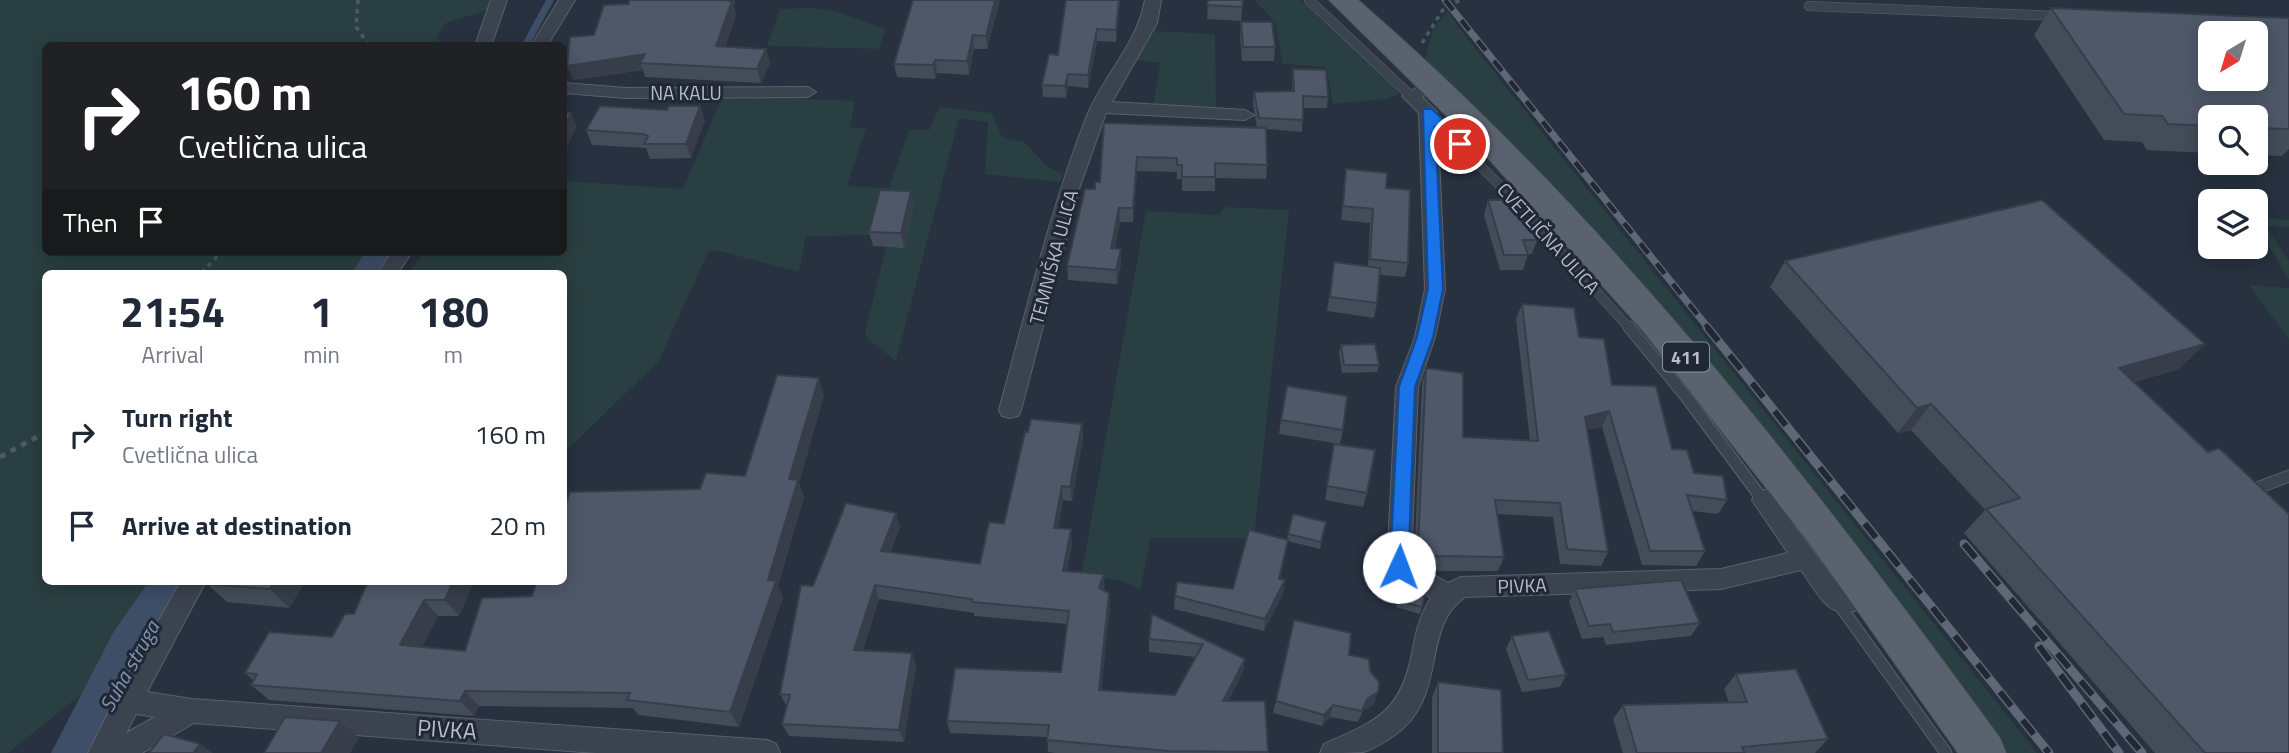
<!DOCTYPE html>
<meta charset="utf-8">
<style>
body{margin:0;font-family:"Titillium Web",sans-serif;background:#f6f6f7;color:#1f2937;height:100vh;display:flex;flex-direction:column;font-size:26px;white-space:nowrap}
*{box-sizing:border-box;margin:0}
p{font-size:23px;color:#747a83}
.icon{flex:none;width:38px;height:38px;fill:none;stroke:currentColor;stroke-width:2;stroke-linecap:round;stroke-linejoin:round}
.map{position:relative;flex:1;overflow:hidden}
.side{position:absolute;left:42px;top:270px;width:525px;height:315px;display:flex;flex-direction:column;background:#fff;border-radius:10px;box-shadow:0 4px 18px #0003}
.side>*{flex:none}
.guide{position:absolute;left:42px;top:42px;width:525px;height:214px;border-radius:10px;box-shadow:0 4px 18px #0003;background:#202124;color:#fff;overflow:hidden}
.needle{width:46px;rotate:218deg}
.controls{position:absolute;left:2198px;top:21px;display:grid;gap:14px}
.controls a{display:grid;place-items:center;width:70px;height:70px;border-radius:10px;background:#fff;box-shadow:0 4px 18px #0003;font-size:35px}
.pin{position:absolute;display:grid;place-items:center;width:60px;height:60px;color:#fff;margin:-30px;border:4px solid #fff;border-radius:50%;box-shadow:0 2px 7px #0007}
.me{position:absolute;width:77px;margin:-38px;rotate:2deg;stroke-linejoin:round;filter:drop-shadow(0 0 5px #0008)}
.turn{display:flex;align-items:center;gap:24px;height:147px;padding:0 21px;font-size:32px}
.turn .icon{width:91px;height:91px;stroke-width:2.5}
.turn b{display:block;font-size:49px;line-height:60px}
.then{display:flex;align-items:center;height:66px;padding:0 21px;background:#0003;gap:14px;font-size:26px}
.eta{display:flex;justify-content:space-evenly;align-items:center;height:119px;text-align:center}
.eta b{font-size:42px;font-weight:700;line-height:49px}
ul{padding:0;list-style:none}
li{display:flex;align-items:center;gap:21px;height:91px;padding:0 21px}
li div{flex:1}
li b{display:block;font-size:26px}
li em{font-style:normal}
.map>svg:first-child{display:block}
</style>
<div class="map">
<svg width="2289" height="753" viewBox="0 0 2289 753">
<rect width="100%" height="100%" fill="#27313f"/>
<path fill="#2a3f41" d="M 0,0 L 492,0 L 494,8 L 446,23 L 437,36 L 440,45 L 46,46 L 46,252 L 388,252 L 374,273 L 46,273 L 46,581 L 174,581 L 134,652 L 8,753 L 0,753 Z
M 1254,0 L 1301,0 L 1395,85 L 1399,94 L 1386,99 L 1333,104 L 1326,67 L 1283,64 L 1275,22 Z
M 811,8 L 835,11 L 886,29 L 879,49 L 767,46 L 780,9 Z
M 1448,11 L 1459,28 L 2037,753 L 2007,753 L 1884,584 L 1571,207 L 1425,59 L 1433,29 Z
M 1154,31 L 1215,34 L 1216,111 L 1153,108 L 1160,63 L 1137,60 Z
M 723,95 L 855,101 L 850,127 L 866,128 L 847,186 L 889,188 L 909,130 L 929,130 L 940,107 L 992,113 L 1002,137 L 1024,142 L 1048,167 L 1063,174 L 1060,182 L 985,174 L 988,122 L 959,118 L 896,361 L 868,339 L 865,333 L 889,235 L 806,236 L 799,272 L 715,250 L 708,252 L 659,361 L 569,448 L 564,448 L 564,273 L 408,273 L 425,252 L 564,252 L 564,181 L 683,189 Z
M 1223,207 L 1289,210 L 1254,538 L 1151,538 L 1140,589 L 1120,580 L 1081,577 L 1146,211 L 1220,215 Z
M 2256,217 L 2289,220 L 2289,227 L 2266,226 L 2289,261 L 2289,280 L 2256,225 Z
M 2249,285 L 2289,288 L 2289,340 Z"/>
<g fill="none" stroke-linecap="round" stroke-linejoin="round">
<path stroke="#3e4e67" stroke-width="7" d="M 525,46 L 550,0"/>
<path fill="#3e4e67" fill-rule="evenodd" d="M 365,252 L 410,252 L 398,273 L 352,273 Z
M 149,581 L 208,581 L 155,671 L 114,753 L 51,753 L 113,633 Z"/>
<defs>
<path id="lane-far1" d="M 1309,0 L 1411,96
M 1809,6 L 2059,16
M 1429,114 L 1519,205 L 1630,329"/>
<path id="lane" d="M 1629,327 L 1687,398 L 1763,500
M 2249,491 L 2289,476
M 1838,603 L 1946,753"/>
<path id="street" d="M 491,0 L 507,0 L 491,46 L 475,46 Z
M 559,0 L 575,0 L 547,46 L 531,46 Z
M 1145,0 L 1161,0 L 1157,23 L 1112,102 L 1245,110 L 1254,115 L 1245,120 L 1106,113 L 1079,189 L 1021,410 L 1018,416 L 1010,418 L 1002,416 L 999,410 C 1026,313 1049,213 1086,118 C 1102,77 1137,45 1145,0 Z
M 1432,79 L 1440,84 L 1422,97 L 1437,112 L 1445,289 L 1435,337 L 1418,387 L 1411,562 L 1448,583 L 1461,577 L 1721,569 L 1788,553 L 1752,500 L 1755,493 L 1794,482 L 1802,484 L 1805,491 L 1802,498 L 1779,505 L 1843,591 L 1872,585 L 1881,589 L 1884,596 L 1881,603 C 1829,622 1829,610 1801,570 L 1721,589 L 1465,597 C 1419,629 1450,699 1392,737 C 1384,742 1373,750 1363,752 C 1351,753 1333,753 1320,753 L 1324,744 C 1376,721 1400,713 1412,654 C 1415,634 1420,614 1431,598 L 1391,574 L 1387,567 L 1396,387 L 1415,337 L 1425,289 L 1419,113 L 1402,96 Z
M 564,83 L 626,88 L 808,87 L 816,92 L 808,97 L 626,98 L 564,93 Z
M 392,252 L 412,252 L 398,273 L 378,273 Z
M 181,581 L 206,581 L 147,692 L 192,699 L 767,740 L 776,744 L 780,753 L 596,753 L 194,723 L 142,753 L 88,753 L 118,693 ZM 136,714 L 155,717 L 126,733 Z"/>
<path id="primary" d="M 1329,0 L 1358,0 C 1605,213 1808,475 2000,738 L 2006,753 L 1958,753 L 1811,545 L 1643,331 L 1477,146 Z"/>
</defs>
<use href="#lane-far1" stroke="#59616d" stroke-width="10"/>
<use href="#lane" stroke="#59616d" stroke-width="13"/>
<use href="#street" stroke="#59616d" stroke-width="2"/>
<use href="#primary" stroke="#454c59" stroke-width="2"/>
<path stroke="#495c5f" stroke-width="3.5" stroke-dasharray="4.5 4.5" stroke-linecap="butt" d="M 358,0 L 356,27 L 370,46
M 1422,43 L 1444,8 L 1460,0
M 202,273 L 221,252"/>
<path stroke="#495c5f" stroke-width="5" stroke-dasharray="6 6" stroke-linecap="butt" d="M 0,457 L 46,432"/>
<use href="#lane-far1" stroke="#3b434f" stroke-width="9"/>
<use href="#lane" stroke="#3b434f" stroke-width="11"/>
<use href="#street" fill="#3b434f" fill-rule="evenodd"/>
<use href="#primary" fill="#5a626f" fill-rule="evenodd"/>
<defs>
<path id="rail-far1" d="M 1445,0 L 1709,329"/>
<path id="rail" d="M 1707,327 L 2049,753
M 1964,544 L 2142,753
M 2039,646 L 2119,753"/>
</defs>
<use href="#rail-far1" stroke="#5e6776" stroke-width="7"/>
<use href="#rail" stroke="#5e6776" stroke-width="9"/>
<use href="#rail-far1" stroke="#202835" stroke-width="4.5" stroke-dasharray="13" stroke-linecap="butt"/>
<use href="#rail" stroke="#202835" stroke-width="6" stroke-dasharray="18" stroke-linecap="butt"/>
</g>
<path fill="#434c59" d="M 629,0 L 735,0 L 734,7 L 736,15 L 725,47 L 766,49 L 770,63 L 761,83 L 645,77 L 643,70 L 573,80 L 594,35 L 629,4 Z
M 1000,0 L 987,49 L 974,49 L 969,75 L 937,73 L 935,79 L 897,77 L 894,64 Z
M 1120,0 L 1116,42 L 1097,41 L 1088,88 L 1068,86 L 1066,98 L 1043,97 L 1042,85 L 1058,55 Z
M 1208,0 L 1243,0 L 1241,21 L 1207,19 Z
M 2051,8 L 2289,19 L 2289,149 L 2282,156 L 2256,155 L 2256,117 L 2210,117 L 2210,153 L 2147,150 L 2142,142 L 2104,140 L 2034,35 Z
M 1241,22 L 1275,47 L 1274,61 L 1242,61 L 1240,37 Z
M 1293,69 L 1328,97 L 1327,108 L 1303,108 L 1302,132 L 1266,129 L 1267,165 L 1266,179 L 1215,178 L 1215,191 L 1182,191 L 1182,179 L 1177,179 L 1177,172 L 1137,171 L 1133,222 L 1120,222 L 1114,249 L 1121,263 L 1117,284 L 1068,280 L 1067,266 L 1100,182 L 1104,123 L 1257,128 L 1253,104 L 1254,92 L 1292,91 Z
M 705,120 L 691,158 L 650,159 L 646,148 L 592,145 L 586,130 Z
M 1346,169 L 1386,188 L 1408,263 L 1405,277 L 1380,275 L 1377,303 L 1374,318 L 1327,311 L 1334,262 L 1368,267 L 1370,223 L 1341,220 Z
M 1488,200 L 1537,240 L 1532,254 L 1528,254 L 1523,270 L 1500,270 L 1484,215 Z
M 914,206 L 904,248 L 873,246 L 869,232 Z
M 1785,261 L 2179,369 L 2135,382 L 2289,753 L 2155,753 L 1964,533 L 1985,510 L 1911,430 L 1898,433 L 1770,287 Z
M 1522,304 L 1579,337 L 1612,385 L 1694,473 L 1727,500 L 1718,514 L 1692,511 L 1705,551 L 1696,566 L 1642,565 L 1602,427 L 1587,430 L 1608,552 L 1601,566 L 1560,564 L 1553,517 L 1497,514 L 1504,557 L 1498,571 L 1431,571 L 1414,561 L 1422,384 L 1426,368 L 1463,437 L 1530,441 L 1516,319 Z
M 1341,345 L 1379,365 L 1377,372 L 1342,373 L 1339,352 Z
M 824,395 L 799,483 L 804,497 L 778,586 L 783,597 L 739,727 L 638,715 L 633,708 L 479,706 L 474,716 L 269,700 L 251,685 L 254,681 L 245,673 L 332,637 L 354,614 L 474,581 L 459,616 L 438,616 L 422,647 L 465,651 L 532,596 L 745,476 Z
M 1281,420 L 1343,430 L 1340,444 L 1279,434 Z
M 1082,424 L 1083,438 L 1072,501 L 1063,500 L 1058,528 L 1072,543 L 1067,571 L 1104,574 L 1104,590 L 1109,593 L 1110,606 L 1101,690 L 1175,695 L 1196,657 L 1149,652 L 1149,639 L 1152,614 L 1245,659 L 1243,672 L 1228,701 L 1265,701 L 1268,753 L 1055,753 L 1048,752 L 1047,737 L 950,733 L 947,721 L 1061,672 L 1067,624 L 974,616 L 974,613 L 879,599 L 863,650 L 912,653 L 916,666 L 904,742 L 789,736 L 782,724 L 787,707 L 780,694 L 813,586 L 900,527 L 890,553 L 980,564 L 1004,524 L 1028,432 Z
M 1334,444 L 1367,493 L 1363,507 L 1325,500 Z
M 1326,522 L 1320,549 L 1288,541 L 1280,579 L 1285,580 L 1283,593 L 1264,631 L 1174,609 L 1175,596 L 1233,589 L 1287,539 L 1288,534 Z
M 1403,576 L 1422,607 L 1420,614 L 1396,607 Z
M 306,581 L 289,608 L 227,602 L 207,584 Z
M 1575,589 L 1700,623 L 1691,636 L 1606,645 L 1603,637 L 1582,639 L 1569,602 Z
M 1512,636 L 1566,675 L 1560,687 L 1522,692 L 1506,649 Z
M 1349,655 L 1374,704 L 1363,711 L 1358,722 L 1330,717 L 1322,726 L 1273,713 L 1276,701 Z
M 1736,674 L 1828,739 L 1815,753 L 1623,753 L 1613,719 L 1623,705 L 1729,702 L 1724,689 Z
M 1438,682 L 1503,753 L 1432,753 L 1432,698 Z"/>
<path fill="#373e49" d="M 728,0 L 735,0 L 734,7 L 736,15 L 720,61 L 716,46 Z
M 995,0 L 1000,0 L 987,49 L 986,36 Z
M 1119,0 L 1120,0 L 1116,42 L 1116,30 Z
M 1097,29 L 1097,41 L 1088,88 L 1088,75 Z
M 973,35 L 974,49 L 969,75 L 967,61 Z
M 766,49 L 770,63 L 761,83 L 757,69 Z
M 645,54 L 640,63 L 643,70 L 573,80 L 567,66 Z
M 935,60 L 937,73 L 935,79 L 933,65 Z
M 1068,74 L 1068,86 L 1066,98 L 1065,86 Z
M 700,106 L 705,120 L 691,158 L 686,144 Z
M 571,113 L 577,127 L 564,153 L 564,126 Z
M 1137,157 L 1137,171 L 1133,222 L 1133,208 Z
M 911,191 L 914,206 L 904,248 L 901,233 Z
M 1119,208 L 1120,222 L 1112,262 L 1111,248 Z
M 1121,249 L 1121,263 L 1117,284 L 1116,270 Z
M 2205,344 L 2179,369 L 2095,393 L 2119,368 Z
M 819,378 L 824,395 L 799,483 L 804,497 L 778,586 L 783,597 L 739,727 L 730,712 L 768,580 L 789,479 Z
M 1931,404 L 1911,430 L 1898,433 L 1917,408 Z
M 1609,411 L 1602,427 L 1578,432 L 1585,417 Z
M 1082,424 L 1083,438 L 1072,501 L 1070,487 Z
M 1062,486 L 1063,500 L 1056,542 L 1054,528 Z
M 896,513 L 900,527 L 885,565 L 881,551 Z
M 1071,529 L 1072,543 L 1065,585 L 1063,571 Z
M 1104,574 L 1105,588 L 1100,601 L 1099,588 Z
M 1285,580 L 1283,593 L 1264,631 L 1265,619 Z
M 275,581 L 306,581 L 289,608 L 270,589 Z
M 453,581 L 474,581 L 459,616 L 445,600 Z
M 875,585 L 879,599 L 859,663 L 854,650 Z
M 1109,593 L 1110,606 L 1100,702 L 1099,690 Z
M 424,600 L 438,616 L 415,661 L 400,645 Z
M 912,653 L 916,666 L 904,742 L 899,730 Z
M 1245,659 L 1243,672 L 1222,714 L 1223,701 Z
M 465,691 L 479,706 L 474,716 L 460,701 Z
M 1378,692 L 1374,704 L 1363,711 L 1358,722 L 1367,699 Z
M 1333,705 L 1330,717 L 1322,726 L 1324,715 Z
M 340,721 L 359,738 L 350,753 L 321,753 Z
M 200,744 L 213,753 L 193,753 Z"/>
<path fill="#4e5868" stroke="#373e49" stroke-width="2" fill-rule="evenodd" d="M 629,0 L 728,0 L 728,1 L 732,1 L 716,46 L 766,49 L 757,69 L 640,63 L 645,54 L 567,66 L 570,37 L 594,35 L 604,5 L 629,4 Z
M 913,0 L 995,0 L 986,36 L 973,35 L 967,61 L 935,60 L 933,65 L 894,64 Z
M 1066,0 L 1119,0 L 1116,30 L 1097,29 L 1088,75 L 1068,74 L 1065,86 L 1042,85 L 1049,54 L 1058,55 Z
M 1208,0 L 1243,0 L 1242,7 L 1207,5 Z
M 2051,8 L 2288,18 L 2289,19 L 2289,129 L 2256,128 L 2256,117 L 2210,117 L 2210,126 L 2168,124 L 2162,116 L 2124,114 ZM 2210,33 L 2256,33 L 2256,79 L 2210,79 Z
M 1241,22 L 1272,22 L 1275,47 L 1243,47 Z
M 1293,69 L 1326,70 L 1328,97 L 1303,96 L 1303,120 L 1259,118 L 1254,92 L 1294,91 Z
M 600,106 L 667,110 L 669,106 L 700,106 L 686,144 L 644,144 L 648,136 L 643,134 L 586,130 Z
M 564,112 L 571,113 L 564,126 Z
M 1104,123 L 1266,128 L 1267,165 L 1215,163 L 1215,177 L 1182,177 L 1182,165 L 1177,165 L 1177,158 L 1137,157 L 1133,208 L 1119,208 L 1111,248 L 1121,249 L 1116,270 L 1067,266 L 1085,189 L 1095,189 L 1095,182 L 1100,182 Z
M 1346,169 L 1387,173 L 1386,188 L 1410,190 L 1408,263 L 1370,259 L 1373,209 L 1343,206 Z
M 880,190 L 911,191 L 901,233 L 869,232 Z
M 1488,200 L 1522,200 L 1537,240 L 1523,240 L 1528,255 L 1504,255 Z
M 2042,200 L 2205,344 L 2119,368 L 2208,452 L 2219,448 L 2289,514 L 2289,753 L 2205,753 L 1986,509 L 2020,498 L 1931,404 L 1917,408 L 1785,261 Z
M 1334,262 L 1380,268 L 1377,303 L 1330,297 Z
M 1522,304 L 1574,308 L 1579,337 L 1604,339 L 1612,385 L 1656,386 L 1672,449 L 1687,450 L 1694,473 L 1723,476 L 1727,500 L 1687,495 L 1705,551 L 1650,551 L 1609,411 L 1585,417 L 1608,552 L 1567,549 L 1560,503 L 1495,500 L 1504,557 L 1436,556 L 1418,546 L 1426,368 L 1463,373 L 1463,437 L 1538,441 Z
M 1375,344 L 1379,365 L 1344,365 L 1341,345 Z
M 777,375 L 819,378 L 789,479 L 798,480 L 768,580 L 776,581 L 730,712 L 627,700 L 630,693 L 465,691 L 460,701 L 251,685 L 257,674 L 245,673 L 269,632 L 332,637 L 345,614 L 354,614 L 368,581 L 453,581 L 445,600 L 424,600 L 400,645 L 465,651 L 482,598 L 532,596 L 537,581 L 564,581 L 564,510 L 570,492 L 700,489 L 706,473 L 745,476 Z
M 1287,386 L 1347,396 L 1343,430 L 1281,420 Z
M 1031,419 L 1082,424 L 1070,487 L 1062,486 L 1054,528 L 1071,529 L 1063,571 L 1104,574 L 1099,588 L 1109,593 L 1099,690 L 1175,695 L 1203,644 L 1149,639 L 1152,614 L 1245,659 L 1223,701 L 1265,701 L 1268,752 L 1169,751 L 1047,740 L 1049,725 L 947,721 L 955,668 L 1061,672 L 1069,611 L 972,602 L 972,599 L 875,585 L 854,650 L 912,653 L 899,730 L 782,724 L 790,695 L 780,694 L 801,585 L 813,586 L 846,503 L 896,513 L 881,551 L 980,564 L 989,522 L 1004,524 L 1025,432 L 1028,432 Z
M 1334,444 L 1375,450 L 1367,493 L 1327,486 Z
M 1293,514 L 1326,522 L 1321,542 L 1288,534 Z
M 1249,530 L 1288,540 L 1279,579 L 1285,580 L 1265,619 L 1175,596 L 1177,582 L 1233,589 Z
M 1403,576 L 1426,590 L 1422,607 L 1398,601 Z
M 1681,580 L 1700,623 L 1613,632 L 1610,624 L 1589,626 L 1575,589 Z
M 208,581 L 275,581 L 270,589 L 207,584 Z
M 1294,620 L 1351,633 L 1349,655 L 1369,659 L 1370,671 L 1379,682 L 1378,692 L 1367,699 L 1362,711 L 1333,705 L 1324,715 L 1276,701 Z
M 1549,631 L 1566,675 L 1528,680 L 1512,636 Z
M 1796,669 L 1828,739 L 1742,747 L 1745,753 L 1637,753 L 1623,705 L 1747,702 L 1736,674 Z
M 1438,682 L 1501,690 L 1503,753 L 1438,753 Z
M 285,717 L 340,721 L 321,753 L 264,753 Z
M 164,734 L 200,744 L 193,753 L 149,753 Z"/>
<path fill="#1a73e8" stroke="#114b97" stroke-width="2" d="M 1423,109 L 1432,109 L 1467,144 L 1460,148 L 1435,127 L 1443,289 L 1433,337 L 1415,387 L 1408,567 L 1399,575 L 1390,567 L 1399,387 L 1417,337 L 1428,289 Z"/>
<g text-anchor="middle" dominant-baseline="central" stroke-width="6" stroke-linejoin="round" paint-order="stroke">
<rect fill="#202835" stroke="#8a919d" stroke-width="2" x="1663" y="342.5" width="46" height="29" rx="5"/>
<g font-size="18" font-weight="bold" fill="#b8beca">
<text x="1686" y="357">411</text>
</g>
<g font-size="19" fill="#b8beca" stroke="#202835">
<text x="686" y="92">NA KALU</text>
<text transform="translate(1549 238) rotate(48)">CVETLIČNA ULICA</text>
<text transform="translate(1053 257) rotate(-75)">TEMNIŠKA ULICA</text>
<text transform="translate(1522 585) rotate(-2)">PIVKA</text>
</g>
<g font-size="21" font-style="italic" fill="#8193af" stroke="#202835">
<text transform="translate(129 666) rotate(-61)">Suha struga</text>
</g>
<g font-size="23" fill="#b8beca" stroke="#202835">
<text transform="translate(447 729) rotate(4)">PIVKA</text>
</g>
</g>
</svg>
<div class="controls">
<a><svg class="needle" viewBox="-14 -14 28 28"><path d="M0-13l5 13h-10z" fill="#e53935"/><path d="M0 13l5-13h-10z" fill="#747a83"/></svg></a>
<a><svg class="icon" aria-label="search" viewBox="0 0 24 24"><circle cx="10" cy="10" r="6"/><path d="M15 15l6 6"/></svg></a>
<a><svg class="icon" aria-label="layers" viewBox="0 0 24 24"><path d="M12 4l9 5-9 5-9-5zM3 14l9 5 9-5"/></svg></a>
</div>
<div class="pin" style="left:1460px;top:144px;background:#d93025"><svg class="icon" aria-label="arrive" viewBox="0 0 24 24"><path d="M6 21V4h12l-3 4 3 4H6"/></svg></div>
<svg class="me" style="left:1399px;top:567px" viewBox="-20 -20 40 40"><circle r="19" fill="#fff"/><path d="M0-13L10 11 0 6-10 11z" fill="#1a73e8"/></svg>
<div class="guide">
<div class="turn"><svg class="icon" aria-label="right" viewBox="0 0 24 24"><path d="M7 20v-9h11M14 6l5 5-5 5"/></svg><div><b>160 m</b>Cvetlična ulica</div></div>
<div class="then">Then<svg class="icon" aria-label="arrive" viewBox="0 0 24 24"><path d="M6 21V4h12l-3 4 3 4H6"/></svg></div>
</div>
<section class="side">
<div class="eta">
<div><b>21:54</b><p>Arrival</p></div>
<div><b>1</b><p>min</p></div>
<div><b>180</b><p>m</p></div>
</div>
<ul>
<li><svg class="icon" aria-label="right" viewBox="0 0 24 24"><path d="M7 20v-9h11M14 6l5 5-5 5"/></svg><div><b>Turn right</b><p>Cvetlična ulica</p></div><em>160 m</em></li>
<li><svg class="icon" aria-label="arrive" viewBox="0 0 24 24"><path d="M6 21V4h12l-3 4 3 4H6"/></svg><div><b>Arrive at destination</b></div><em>20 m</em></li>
</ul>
</section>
</div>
